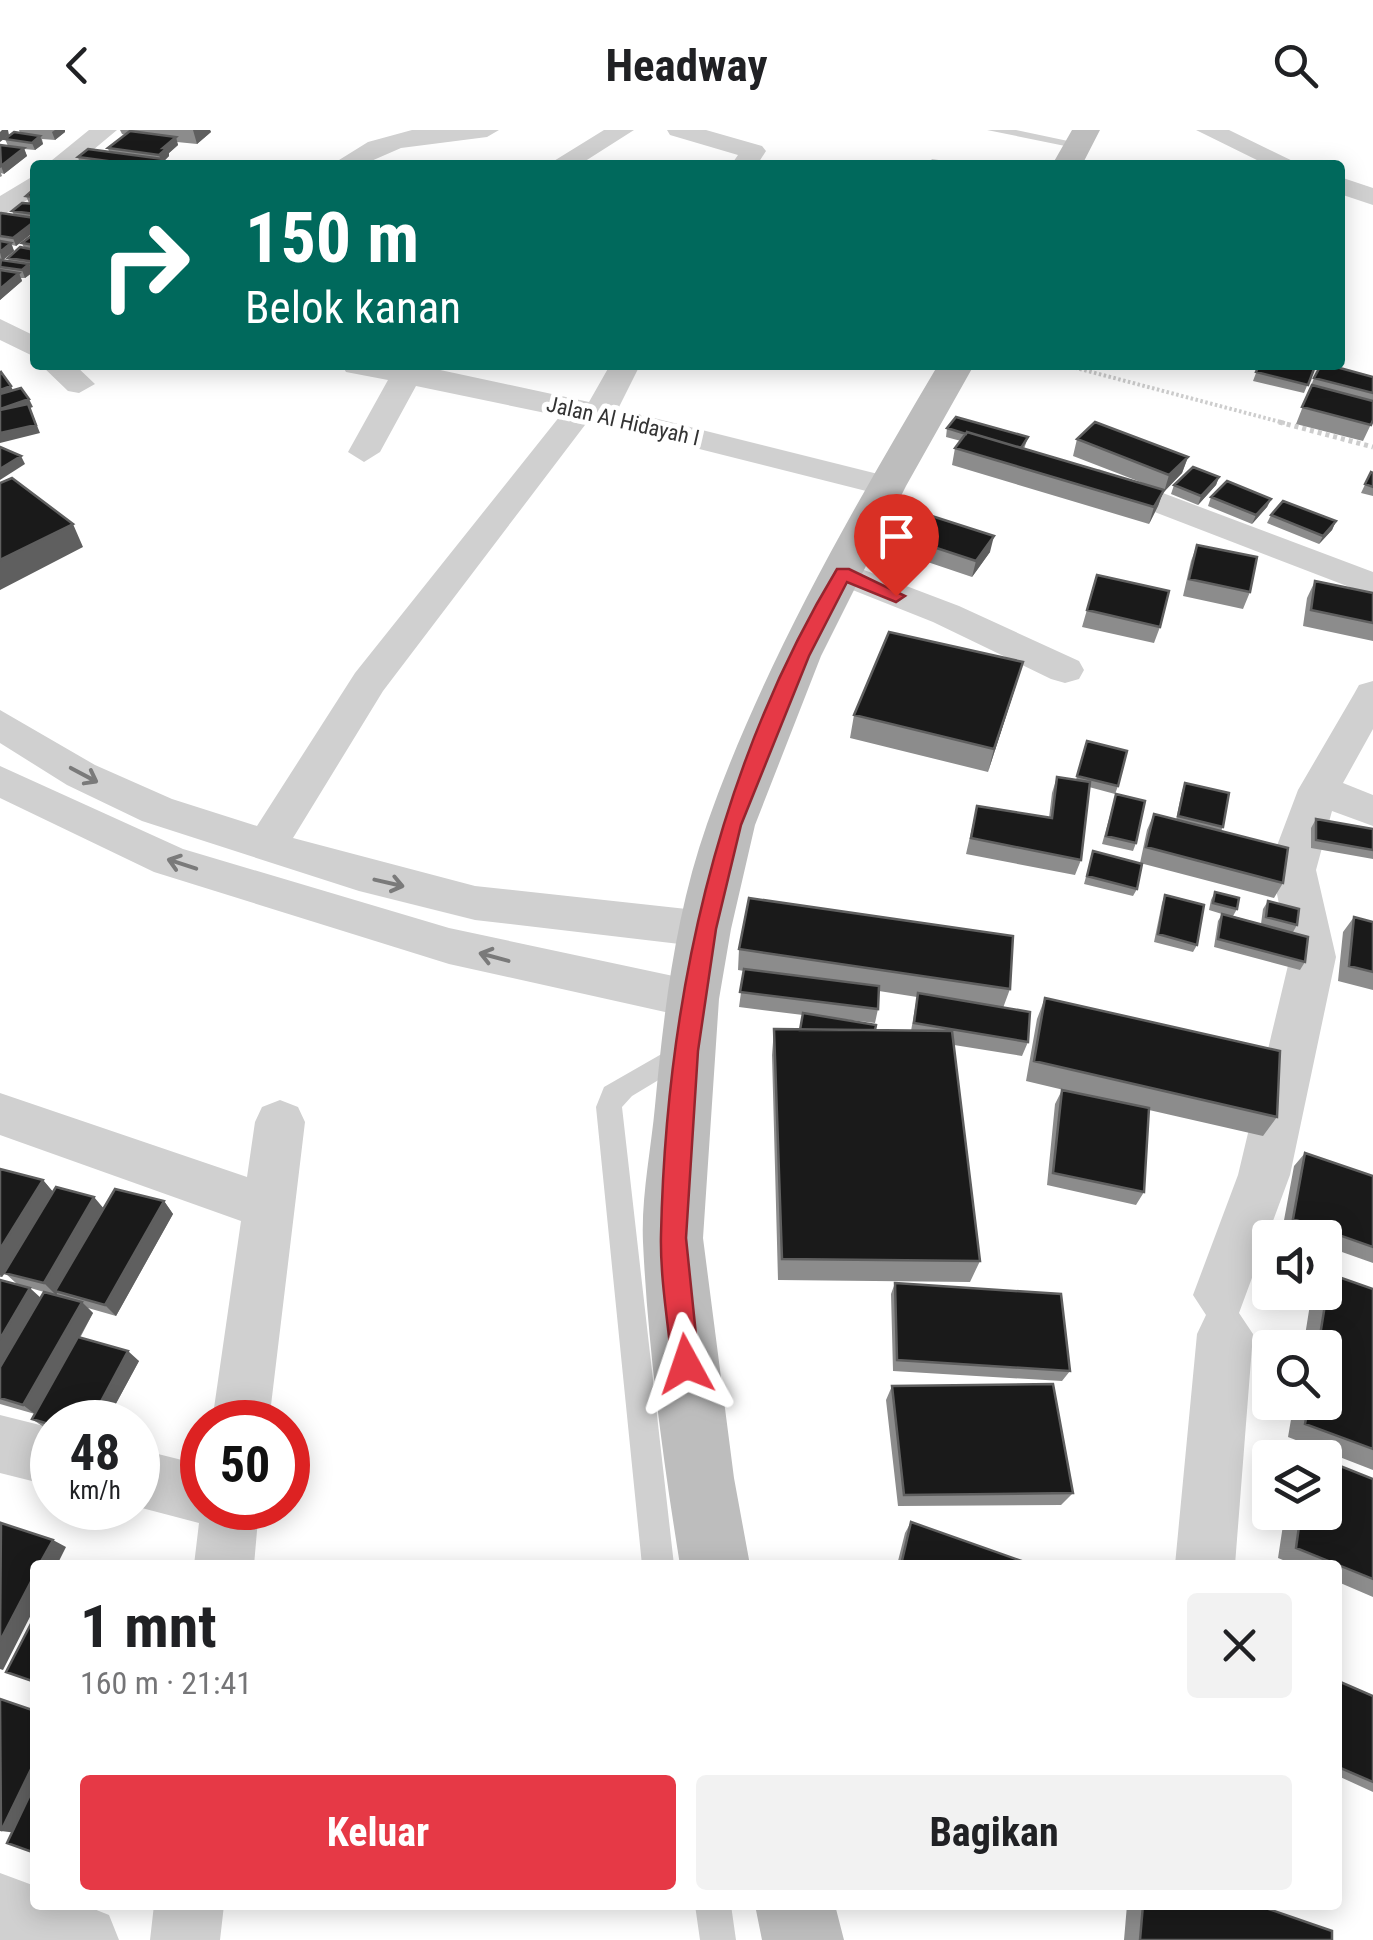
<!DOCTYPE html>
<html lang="id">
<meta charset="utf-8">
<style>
body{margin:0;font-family:"Roboto Condensed",sans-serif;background:#f2f2f2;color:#202124;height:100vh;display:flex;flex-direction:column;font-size:38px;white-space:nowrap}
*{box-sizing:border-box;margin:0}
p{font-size:32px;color:#757577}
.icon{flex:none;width:55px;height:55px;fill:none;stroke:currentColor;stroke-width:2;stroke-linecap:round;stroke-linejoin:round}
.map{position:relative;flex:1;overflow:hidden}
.panel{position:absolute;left:30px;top:1430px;width:1312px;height:350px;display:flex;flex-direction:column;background:#fff;border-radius:10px;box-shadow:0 5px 25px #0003}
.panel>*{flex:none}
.hud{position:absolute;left:30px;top:30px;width:1315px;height:210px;border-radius:10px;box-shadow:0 5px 25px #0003;background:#00695c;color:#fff;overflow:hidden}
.buttons{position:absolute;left:1252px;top:1090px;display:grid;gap:20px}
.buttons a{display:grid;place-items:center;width:90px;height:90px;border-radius:10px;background:#fff;box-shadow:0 5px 25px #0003;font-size:50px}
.speed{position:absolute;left:30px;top:1270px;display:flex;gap:20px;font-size:50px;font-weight:700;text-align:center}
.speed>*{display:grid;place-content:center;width:130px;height:130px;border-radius:50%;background:#fff;box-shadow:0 5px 25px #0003;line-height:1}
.speed small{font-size:25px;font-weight:400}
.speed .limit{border:15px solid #d22;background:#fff;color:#111}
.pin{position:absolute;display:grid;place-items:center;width:85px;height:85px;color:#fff;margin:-102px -42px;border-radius:50% 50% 50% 0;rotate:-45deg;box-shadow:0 0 10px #0007}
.pin .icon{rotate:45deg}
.me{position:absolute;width:110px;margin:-55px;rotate:355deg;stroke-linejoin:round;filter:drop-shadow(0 0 8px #0008)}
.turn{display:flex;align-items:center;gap:35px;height:210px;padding:0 50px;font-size:45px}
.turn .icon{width:130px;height:130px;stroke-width:2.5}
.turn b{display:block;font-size:70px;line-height:85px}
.round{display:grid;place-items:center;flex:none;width:105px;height:105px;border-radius:10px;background:#f2f2f2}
.summary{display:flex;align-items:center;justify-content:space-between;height:170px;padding:0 50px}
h1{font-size:60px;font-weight:700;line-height:75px}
.primary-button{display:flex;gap:20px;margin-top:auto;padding:20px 50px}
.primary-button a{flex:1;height:115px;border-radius:10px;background:#e63946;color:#fff;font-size:40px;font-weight:700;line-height:115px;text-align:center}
.primary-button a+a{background:#f2f2f2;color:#202124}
header{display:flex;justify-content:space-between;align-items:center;height:130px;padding:0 50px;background:#fff;font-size:45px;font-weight:700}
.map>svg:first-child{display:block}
</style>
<header><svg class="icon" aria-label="back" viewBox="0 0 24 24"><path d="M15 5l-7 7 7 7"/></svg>Headway<svg class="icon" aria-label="search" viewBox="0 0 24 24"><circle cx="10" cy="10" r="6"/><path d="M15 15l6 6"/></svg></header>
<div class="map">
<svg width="1373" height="1810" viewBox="0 0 1373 1810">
<rect width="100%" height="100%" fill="#fff"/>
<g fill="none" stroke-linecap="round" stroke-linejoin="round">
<path stroke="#cdcdcd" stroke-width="4" stroke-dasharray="2.5 2.5" stroke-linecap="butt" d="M 1065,235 L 1288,294"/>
<path stroke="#cdcdcd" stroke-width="5" stroke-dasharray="4 4" stroke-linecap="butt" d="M 1279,292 L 1373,317"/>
<path fill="#d0d0d0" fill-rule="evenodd" d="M 987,0 L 1016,0 L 1087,15 L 1080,19 Z
M 932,29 L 952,32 L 954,35 L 927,35 Z
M 686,910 L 695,914 L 699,921 L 695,928 L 632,966 L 622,977 L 674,1435 L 642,1435 L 596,977 L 604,957 Z
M 695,1775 L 731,1775 L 736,1810 L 700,1810 Z"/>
<path fill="#d0d0d0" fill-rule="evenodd" d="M 89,0 L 117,0 L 75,35 L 46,35 Z
M 412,0 L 499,0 L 487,7 L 401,18 L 362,35 L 331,35 L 368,12 Z
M 604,0 L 634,0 L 579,35 L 549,34 Z
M 667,0 L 706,0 L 762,16 L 766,21 L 757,35 L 731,35 L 738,25 L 670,5 Z
M 1196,0 L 1229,0 L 1301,35 L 1267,35 Z
M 35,45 L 35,65 L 0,87 L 0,66 Z
M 1340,47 L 1373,58 L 1373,75 L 1340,64 Z
M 0,189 L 35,206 L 35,227 L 0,210 Z
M 41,235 L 75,235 L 95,254 L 79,263 L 68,261 Z
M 342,235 L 417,235 L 589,272 L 610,235 L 640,235 L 618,279 L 898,349 L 903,356 L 898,363 L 886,366 L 588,291 L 383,561 L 293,708 L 475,756 L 705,781 L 721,787 L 727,799 L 721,811 L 705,817 L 475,790 L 359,761 L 142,691 L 67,655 L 0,613 L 0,580 L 95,635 L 172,669 L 257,696 L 355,543 L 560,286 L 416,256 L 380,322 L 364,332 L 348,322 L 388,250 L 346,242 Z
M 1099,339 L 1373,442 L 1373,466 L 1087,356 L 1082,349 L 1087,342 Z
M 843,432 L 959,476 L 1079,531 L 1084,540 L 1079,549 L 1065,553 L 1051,549 L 933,492 L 830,451 L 825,443 L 830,435 Z
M 1373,551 L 1373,599 L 1343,653 L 1373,665 L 1373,696 L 1332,681 L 1316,740 L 1336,827 L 1290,1045 L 1239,1183 L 1253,1204 L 1235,1435 L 1175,1435 L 1197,1204 L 1206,1185 L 1193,1165 L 1238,1045 L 1290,827 L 1272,740 L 1275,721 L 1298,660 L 1354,564 L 1359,555 Z
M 0,636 L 183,719 L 449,798 L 692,850 L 708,856 L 715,869 L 708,882 L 692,888 L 449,834 L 154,742 L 0,668 Z
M 0,963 L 247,1047 L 255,992 L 262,977 L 280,970 L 298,977 L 305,992 L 269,1292 L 212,1292 L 241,1091 L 0,1005 Z
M 0,1285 L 52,1298 L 52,1356 L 0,1343 Z
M 138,1319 L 202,1335 L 202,1378 L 259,1378 L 254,1435 L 194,1435 L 199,1393 L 138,1377 Z
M 0,1743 L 35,1756 L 35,1775 L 84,1775 L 109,1785 L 119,1810 L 0,1810 Z
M 154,1775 L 224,1775 L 220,1810 L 150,1810 Z"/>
<path fill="#bdbdbd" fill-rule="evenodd" d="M 1072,0 L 1100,0 L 1082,35 L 1052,35 Z
M 938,235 L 974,235 L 906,356 L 821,526 L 755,695 L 731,799 L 719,869 L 703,1108 L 734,1348 L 750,1435 L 680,1435 C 663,1329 648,1219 643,1112 C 641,1068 651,1020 655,976 C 664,881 675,785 707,694 C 764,532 851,382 938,235 Z
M 755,1775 L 835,1775 L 844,1810 L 762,1810 Z"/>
</g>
<path fill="#8c8c8c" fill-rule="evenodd" d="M 19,0 L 65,0 L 65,2 L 55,10 L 42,9 L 43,14 L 35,20 L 24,19 L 27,26 L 4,44 L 1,43 L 2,46 L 0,47 L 0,15 L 8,16 L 5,9 L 20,3 Z
M 120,0 L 210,0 L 211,2 L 197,14 L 177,12 L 178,15 L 169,23 L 169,26 L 164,31 L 165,35 L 61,35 L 80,34 L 78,27 L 109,22 L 108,18 L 125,5 L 122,4 Z
M 35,58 L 35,101 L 16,116 L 12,115 L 14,121 L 3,130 L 9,131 L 8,128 L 24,118 L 22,113 L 35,103 L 35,139 L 31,139 L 33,142 L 25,148 L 21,148 L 22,151 L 0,170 L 0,85 L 14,85 L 12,81 L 29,73 L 26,66 Z
M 1259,235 L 1314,239 L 1304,263 L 1253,251 Z
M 1373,247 L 1373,290 L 1363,311 L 1296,294 L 1314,248 Z
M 947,298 L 1028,307 L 1024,319 L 1143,353 L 1073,326 L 1077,309 L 1188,327 L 1182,343 L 1163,362 L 1158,376 L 1149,394 L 952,335 L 955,318 L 961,311 L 946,307 Z
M 1371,342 L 1373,343 L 1373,366 L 1361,363 Z
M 1219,347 L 1216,355 L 1198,375 L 1171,364 L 1174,355 Z
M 1211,367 L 1271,369 L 1267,377 L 1252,394 L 1208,376 Z
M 1271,385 L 1336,391 L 1332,400 L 1319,414 L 1267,393 Z
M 894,404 L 990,422 L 972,447 L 892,420 Z
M 1197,415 L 1250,462 L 1243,479 L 1183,466 L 1191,431 Z
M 1097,445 L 1160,497 L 1154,513 L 1082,497 Z
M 1315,451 L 1373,463 L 1373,511 L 1303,496 L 1307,468 Z
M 1016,555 L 988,642 L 850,608 L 854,585 Z
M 1087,611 L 1118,656 L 1115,664 L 1089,657 L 1081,730 L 1075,745 L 966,724 L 977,676 L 1049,688 L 1052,663 L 1057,647 L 1076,650 Z
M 1185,653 L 1223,697 L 1221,701 L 1283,753 L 1274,768 L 1140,733 L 1147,700 L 1154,684 L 1176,690 L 1182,661 Z
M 1116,664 L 1136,713 L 1133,721 L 1102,714 Z
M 1316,689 L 1373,699 L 1373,729 L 1311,718 L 1311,698 Z
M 1093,721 L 1137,759 L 1133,766 L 1084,754 Z
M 1215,762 L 1237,779 L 1233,786 L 1261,794 L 1263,779 L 1268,771 L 1297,795 L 1293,802 L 1305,832 L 1300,840 L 1214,817 L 1218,791 L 1222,784 L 1209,780 L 1211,770 Z
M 1165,765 L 1197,815 L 1193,822 L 1154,812 L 1162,773 Z
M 1354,787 L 1373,792 L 1373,860 L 1338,851 L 1343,802 Z
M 739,819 L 1010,859 L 1003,878 L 1028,912 L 1022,926 L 954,915 L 980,1131 L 970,1152 L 778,1150 L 772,925 L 774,899 L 800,900 L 803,885 L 739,877 L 744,841 L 738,840 ZM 879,861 L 917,867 L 911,901 L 875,900 L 842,889 L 875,893 L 878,879 Z
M 1045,868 L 1277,987 L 1263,1006 L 1149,980 L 1144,1062 L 1136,1075 L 1047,1055 L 1055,974 L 1062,960 L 1106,970 L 1026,951 L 1037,889 Z
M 1305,1023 L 1373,1046 L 1373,1133 L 1325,1116 L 1325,1108 L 1300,1108 L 1282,1101 L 1294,1036 Z
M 0,1039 L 43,1050 L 53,1062 L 104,1078 L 164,1071 L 173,1084 L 116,1186 L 88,1178 L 93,1183 L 80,1208 L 139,1231 L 106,1292 L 52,1292 L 52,1300 L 45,1298 L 32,1289 L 35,1284 L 0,1274 L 0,1150 L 40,1168 L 44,1162 L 17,1154 L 5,1143 L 2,1147 L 0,1147 Z
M 1330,1144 L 1373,1159 L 1373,1340 L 1288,1307 L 1294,1272 L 1325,1272 L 1325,1218 L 1303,1218 L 1312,1162 L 1325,1162 L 1325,1148 Z
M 895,1153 L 1070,1241 L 1062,1251 L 893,1241 L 891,1164 Z
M 892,1256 L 1073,1363 L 1061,1375 L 898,1376 L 886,1270 Z
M 1373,1349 L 1373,1467 L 1338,1452 L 1338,1435 L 1295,1435 L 1278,1428 L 1285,1382 L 1325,1382 Z
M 911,1392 L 1033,1435 L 897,1435 L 905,1403 Z
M 1338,1551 L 1373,1566 L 1373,1662 L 1338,1646 Z
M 1127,1775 L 1257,1775 L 1332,1810 L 1124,1810 Z"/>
<path fill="#5f5f5f" d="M 2,0 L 8,0 L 9,5 L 0,12 L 0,2 Z
M 55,0 L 65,0 L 65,2 L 55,10 L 52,2 Z
M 193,0 L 210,0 L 211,2 L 197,14 Z
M 40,6 L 43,14 L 35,20 L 32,13 Z
M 176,7 L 178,15 L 169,23 L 169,26 L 164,31 L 165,35 L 156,35 L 161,31 L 159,25 L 163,18 Z
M 24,18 L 27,26 L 4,44 L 1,36 Z
M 35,91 L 35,101 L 16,116 L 13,108 Z
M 11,113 L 14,121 L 2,131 L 0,122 Z
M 29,134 L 33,142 L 25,148 L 22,140 Z
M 19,143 L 22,151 L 0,170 L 0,159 Z
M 11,256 L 15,265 L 0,269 L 0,260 Z
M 29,269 L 33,277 L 30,278 L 40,303 L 0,313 L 0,279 Z
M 21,326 L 25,334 L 0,350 L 0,339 Z
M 1188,327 L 1182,343 L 1164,362 L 1169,345 Z
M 1219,347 L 1216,355 L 1198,375 L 1201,366 Z
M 1164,360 L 1158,376 L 1149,394 L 1154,377 Z
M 1271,369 L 1267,377 L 1252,394 L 1256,385 Z
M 1336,391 L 1332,400 L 1319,414 L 1323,406 Z
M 73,394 L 83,417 L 0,460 L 0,430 Z
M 994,406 L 990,422 L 972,447 L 976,431 Z
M 1023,532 L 1016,555 L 988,642 L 994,619 Z
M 43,1050 L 54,1063 L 2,1147 L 0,1145 L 0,1119 Z
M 94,1067 L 105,1080 L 56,1165 L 44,1153 Z
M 164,1071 L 173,1084 L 116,1186 L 105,1175 Z
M 30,1158 L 42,1169 L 0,1242 L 0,1209 Z
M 82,1172 L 93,1183 L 36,1285 L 23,1275 Z
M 128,1221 L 139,1231 L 106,1292 L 90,1292 Z
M 53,1410 L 66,1417 L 57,1435 L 39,1435 Z
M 35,1444 L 35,1477 L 3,1540 L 0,1539 L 0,1511 Z
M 35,1631 L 35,1665 L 17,1703 L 1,1701 Z"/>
<path fill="#1a1a1a" stroke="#5f5f5f" stroke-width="2.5" d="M 130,1 L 176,7 L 163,18 L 167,18 L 159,25 L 108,18 Z
M 14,2 L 40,6 L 32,13 L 5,9 Z
M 0,15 L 24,18 L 1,36 Z
M 88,19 L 163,29 L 156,35 L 137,35 L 78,27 Z
M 65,32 L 88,35 L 61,35 Z
M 35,58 L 35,67 L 26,66 Z
M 22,73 L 35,74 L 35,84 L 12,81 Z
M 1,83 L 35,88 L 35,91 L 13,108 L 0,106 L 0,85 Z
M 35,103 L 35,115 L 22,113 Z
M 0,111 L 11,113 L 0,122 Z
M 20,117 L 35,120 L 35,132 L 8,128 Z
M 1,130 L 29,134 L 22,140 L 0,137 Z
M 0,140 L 19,143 L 0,159 Z
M 1259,235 L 1296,235 L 1314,239 L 1308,255 L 1256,242 Z
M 1321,235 L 1329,235 L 1373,247 L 1373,263 L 1314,248 Z
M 1,242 L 11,256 L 0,260 L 0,243 Z
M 1312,255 L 1373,271 L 1373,290 L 1371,295 L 1302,277 Z
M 21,258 L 29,269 L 0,279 L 0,264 Z
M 28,274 L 36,295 L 0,303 L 0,280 Z
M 956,287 L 1028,307 L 1021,318 L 967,302 L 966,304 L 947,298 Z
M 1095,292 L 1188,327 L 1169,345 L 1077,309 Z
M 967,302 L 1164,360 L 1154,377 L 955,318 Z
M 0,317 L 21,326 L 0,339 Z
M 1193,337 L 1219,347 L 1201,366 L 1174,355 Z
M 1371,342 L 1373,343 L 1373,357 L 1365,354 Z
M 12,348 L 73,394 L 0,430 L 0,353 Z
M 1227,351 L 1271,369 L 1256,385 L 1211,367 Z
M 1283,371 L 1336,391 L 1323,406 L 1271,385 Z
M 913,380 L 994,406 L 976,431 L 894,404 Z
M 1197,415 L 1257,427 L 1250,462 L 1189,449 Z
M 1097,445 L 1169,461 L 1160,497 L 1087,480 Z
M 1315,451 L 1373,463 L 1373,493 L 1311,480 Z
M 889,502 L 1023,532 L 994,619 L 854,585 Z
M 1087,611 L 1127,621 L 1118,656 L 1077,646 Z
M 1057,647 L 1090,652 L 1081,730 L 971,708 L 977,676 L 1052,688 Z
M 1185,653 L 1229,663 L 1223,697 L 1178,686 Z
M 1116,664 L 1145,671 L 1136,713 L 1106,706 Z
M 1154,684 L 1288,718 L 1283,753 L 1146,717 Z
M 1316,689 L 1373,699 L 1373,720 L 1316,710 Z
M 1093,721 L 1142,734 L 1137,759 L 1087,746 Z
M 1215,762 L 1239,768 L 1237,779 L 1213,773 Z
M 1165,765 L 1204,775 L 1197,815 L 1158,804 Z
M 749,768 L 1013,806 L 1010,859 L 739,819 Z
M 1268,771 L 1299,779 L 1297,795 L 1266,787 Z
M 1222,784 L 1308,807 L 1305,832 L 1218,809 Z
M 1354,787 L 1373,792 L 1373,842 L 1349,836 Z
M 744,839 L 879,856 L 878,879 L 740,862 Z
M 918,863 L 1030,882 L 1028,912 L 914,893 Z
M 1045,868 L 1280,921 L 1277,987 L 1034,931 Z
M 803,883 L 876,895 L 875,900 L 800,900 Z
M 774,899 L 952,901 L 980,1131 L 782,1129 Z
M 1062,960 L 1149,978 L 1144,1062 L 1053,1043 Z
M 1305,1023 L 1373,1046 L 1373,1117 L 1293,1089 Z
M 0,1039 L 43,1050 L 0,1119 Z
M 56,1057 L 94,1067 L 44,1153 L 4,1143 Z
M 115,1059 L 164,1071 L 105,1175 L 55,1161 Z
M 1330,1144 L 1373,1159 L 1373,1319 L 1305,1294 L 1309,1272 L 1325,1272 L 1325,1218 L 1318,1218 Z
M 0,1150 L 30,1158 L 0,1209 Z
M 895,1153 L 1061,1164 L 1070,1241 L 897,1230 Z
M 44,1162 L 82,1172 L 23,1275 L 0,1268 L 0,1237 Z
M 78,1207 L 128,1221 L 90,1292 L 52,1292 L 52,1295 L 32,1289 Z
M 1053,1254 L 1073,1363 L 904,1365 L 892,1256 Z
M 1325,1330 L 1373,1349 L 1373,1449 L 1296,1418 L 1301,1382 L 1325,1382 Z
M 911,1392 L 1033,1435 L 901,1435 Z
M 1,1393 L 53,1410 L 39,1435 L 35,1435 L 35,1444 L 0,1511 Z
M 35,1486 L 35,1552 L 6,1542 Z
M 1338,1551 L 1373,1566 L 1373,1652 L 1338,1637 Z
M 0,1569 L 35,1581 L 35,1631 L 1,1701 Z
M 35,1654 L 35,1723 L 7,1713 Z
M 1143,1775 L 1257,1775 L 1332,1801 L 1332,1810 L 1140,1810 Z"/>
<defs><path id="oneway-shaft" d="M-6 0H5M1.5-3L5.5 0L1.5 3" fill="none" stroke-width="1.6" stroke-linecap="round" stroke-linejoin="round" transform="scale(2.5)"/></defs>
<g stroke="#7a7a7a">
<use href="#oneway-shaft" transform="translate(84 645) rotate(28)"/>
<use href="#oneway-shaft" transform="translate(182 734) rotate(-162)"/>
<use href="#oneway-shaft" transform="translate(389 753) rotate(13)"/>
<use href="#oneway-shaft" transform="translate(494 827) rotate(-165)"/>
</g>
<path fill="#e63946" stroke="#96252e" stroke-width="2.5" d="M 837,439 L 849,439 L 905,466 L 896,472 L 847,452 L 809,526 L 741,695 L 716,799 L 698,921 L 686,1108 L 699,1234 L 695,1243 L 686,1246 L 676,1243 L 672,1234 C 668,1192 660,1147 661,1105 C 666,874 716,639 837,439 Z"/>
<g text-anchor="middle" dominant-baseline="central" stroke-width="10" stroke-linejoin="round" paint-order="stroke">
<g font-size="22" fill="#333" stroke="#fff">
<text transform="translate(623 291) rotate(13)">Jalan Al Hidayah I</text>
</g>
</g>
</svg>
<div class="buttons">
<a><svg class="icon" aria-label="sound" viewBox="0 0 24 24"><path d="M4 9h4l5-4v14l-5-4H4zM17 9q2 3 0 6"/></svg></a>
<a><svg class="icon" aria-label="search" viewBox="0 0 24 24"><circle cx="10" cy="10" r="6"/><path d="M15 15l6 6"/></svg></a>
<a><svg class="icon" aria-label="layers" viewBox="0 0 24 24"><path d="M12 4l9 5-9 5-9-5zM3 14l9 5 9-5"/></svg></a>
</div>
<div class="speed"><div>48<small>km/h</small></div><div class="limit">50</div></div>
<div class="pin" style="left:896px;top:466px;background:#d93025"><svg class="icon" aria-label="arrive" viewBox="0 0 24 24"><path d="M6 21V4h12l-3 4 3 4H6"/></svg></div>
<svg class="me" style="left:686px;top:1234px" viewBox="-20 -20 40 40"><path d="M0-17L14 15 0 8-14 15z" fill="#e63946" stroke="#fff" stroke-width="4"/></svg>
<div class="hud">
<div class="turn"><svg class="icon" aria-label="right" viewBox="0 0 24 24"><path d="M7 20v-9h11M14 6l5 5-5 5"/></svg><div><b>150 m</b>Belok kanan</div></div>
</div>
<section class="panel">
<div class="summary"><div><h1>1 mnt</h1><p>160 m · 21:41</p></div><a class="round"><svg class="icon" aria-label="close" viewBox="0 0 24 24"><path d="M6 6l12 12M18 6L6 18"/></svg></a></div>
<div class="primary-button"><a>Keluar</a><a>Bagikan</a></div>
</section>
</div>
